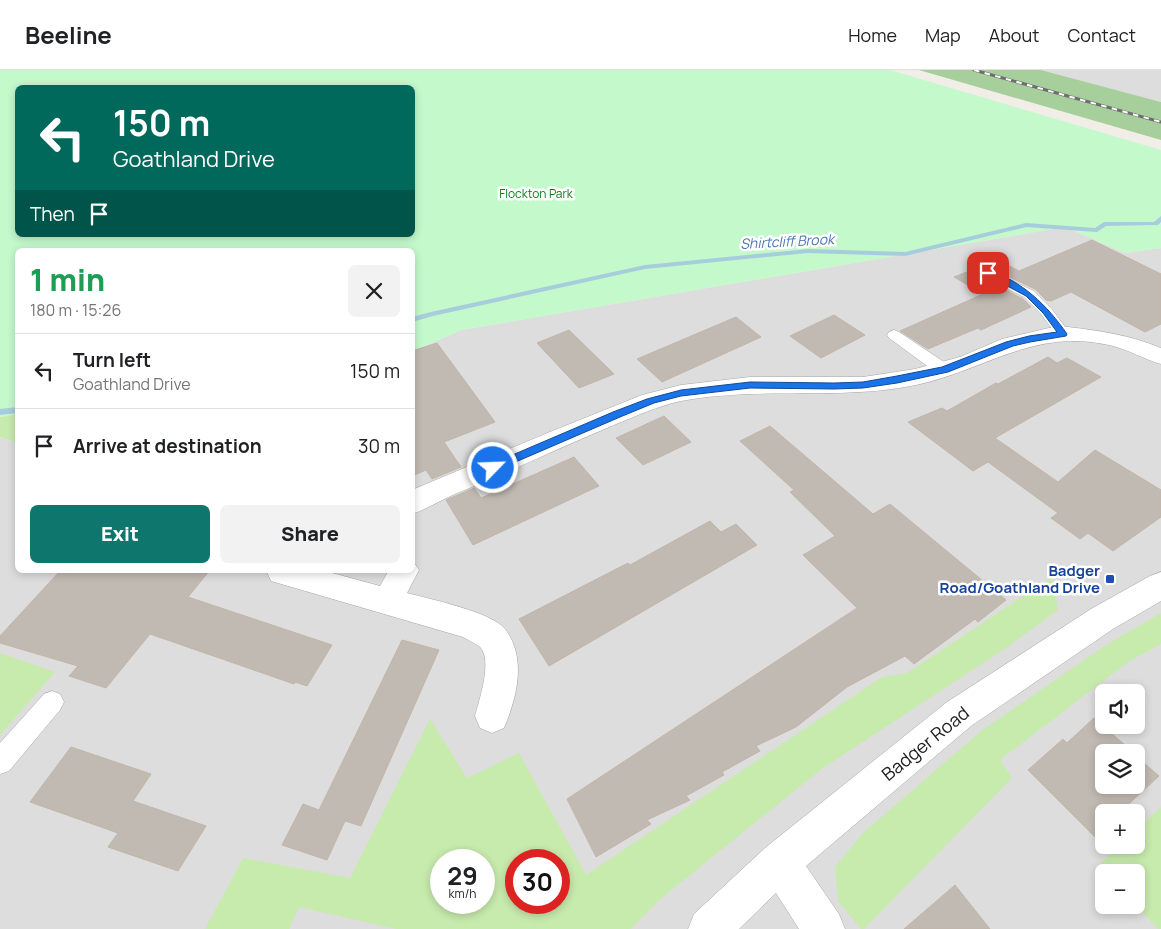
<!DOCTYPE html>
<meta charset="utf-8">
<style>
body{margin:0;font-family:Manrope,sans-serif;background:#f2f2f2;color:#202124;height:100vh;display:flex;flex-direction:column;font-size:19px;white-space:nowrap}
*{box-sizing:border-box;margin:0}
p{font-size:16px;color:#757577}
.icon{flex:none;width:28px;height:28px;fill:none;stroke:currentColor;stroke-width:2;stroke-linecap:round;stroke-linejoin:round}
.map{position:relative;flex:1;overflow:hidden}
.side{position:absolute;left:15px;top:178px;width:400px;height:325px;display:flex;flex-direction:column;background:#fff;border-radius:8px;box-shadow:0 2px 8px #0003}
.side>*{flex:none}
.top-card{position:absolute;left:15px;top:15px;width:400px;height:152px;border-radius:8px;box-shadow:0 2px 8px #0003;background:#00695c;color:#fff;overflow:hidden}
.fabs{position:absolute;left:1095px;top:614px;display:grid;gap:10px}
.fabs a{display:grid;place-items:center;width:50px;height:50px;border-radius:8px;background:#fff;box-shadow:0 2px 8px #0003;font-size:25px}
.speed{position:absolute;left:430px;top:779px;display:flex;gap:10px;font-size:25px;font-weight:700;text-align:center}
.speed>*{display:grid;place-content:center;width:65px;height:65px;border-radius:50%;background:#fff;box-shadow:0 2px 8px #0003;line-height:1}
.speed small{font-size:12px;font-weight:400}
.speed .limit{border:8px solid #d22;background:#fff;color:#111}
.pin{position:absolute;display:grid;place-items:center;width:42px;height:42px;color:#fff;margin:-21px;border-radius:10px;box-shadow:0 2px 8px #0006}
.me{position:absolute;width:55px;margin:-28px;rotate:66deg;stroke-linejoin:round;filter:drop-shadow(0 0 4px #0008)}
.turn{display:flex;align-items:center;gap:18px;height:105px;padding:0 15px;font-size:22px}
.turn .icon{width:65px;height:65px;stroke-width:2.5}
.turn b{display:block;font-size:35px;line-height:42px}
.then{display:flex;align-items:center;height:48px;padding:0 15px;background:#0003;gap:10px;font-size:19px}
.round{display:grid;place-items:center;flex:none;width:52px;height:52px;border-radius:8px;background:#f2f2f2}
.overview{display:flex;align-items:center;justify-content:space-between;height:85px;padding:0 15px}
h1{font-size:30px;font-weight:800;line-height:38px;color:#1e9e55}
.cta{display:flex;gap:10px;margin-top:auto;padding:10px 15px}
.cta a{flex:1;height:58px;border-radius:8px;background:#0f766e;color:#fff;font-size:20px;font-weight:800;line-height:58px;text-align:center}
.cta a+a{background:#f2f2f2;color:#202124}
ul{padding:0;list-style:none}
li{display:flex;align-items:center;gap:15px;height:75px;padding:0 15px;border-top:1px solid #e0e0e0}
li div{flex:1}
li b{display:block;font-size:19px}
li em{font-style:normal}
header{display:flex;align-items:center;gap:30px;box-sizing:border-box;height:70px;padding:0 25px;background:#fff;border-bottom:1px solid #e0e0e0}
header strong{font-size:24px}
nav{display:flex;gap:28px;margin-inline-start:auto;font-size:18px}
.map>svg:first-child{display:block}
</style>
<header>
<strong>Beeline</strong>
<nav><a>Home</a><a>Map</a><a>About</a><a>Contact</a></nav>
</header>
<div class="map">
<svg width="1161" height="859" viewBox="0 0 1161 859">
<rect width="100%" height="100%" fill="#f0eee6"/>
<path fill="#dedddd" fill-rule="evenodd" d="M 1041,0 L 1161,0 L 1161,32 Z
M 1065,157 L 1125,183 L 1161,178 L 1161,859 L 0,859 L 0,367 L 17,373 L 18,500 L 412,500 L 413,281 L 461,260 ZM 1104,622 L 1136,622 L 1136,655 L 1104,655 ZM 1104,682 L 1136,682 L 1136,715 L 1104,715 ZM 1104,742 L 1136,742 L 1136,775 L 1104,775 ZM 441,790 L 484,790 L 484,832 L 441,832 ZM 516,790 L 559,790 L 559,832 L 516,832 ZM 1104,802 L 1136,802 L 1136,835 L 1104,835 Z"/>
<path fill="#c7eaad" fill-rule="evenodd" d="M 17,344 L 18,344 L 17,373 L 0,367 L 0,347 Z
M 1052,507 L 1058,540 L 1009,576 L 823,698 L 659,830 L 631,859 L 396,859 L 299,837 L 289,859 L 205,859 L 243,788 L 350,808 L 430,649 L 467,708 L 519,683 L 586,805 L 882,607 L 907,603 ZM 441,790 L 484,790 L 484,832 L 441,832 ZM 516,790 L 559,790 L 559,832 L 516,832 Z
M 1161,543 L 1161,574 L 1128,592 L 1000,690 L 1012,708 L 864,859 L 861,859 L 838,831 L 835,797 L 863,763 L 981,661 L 1106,575 Z
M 0,583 L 55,602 L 0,665 Z
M 1161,737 L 1161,859 L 1158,859 L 1136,835 L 1136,802 L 1106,802 L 1099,795 L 1120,775 L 1136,775 L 1136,760 Z"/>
<path fill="#a7cf9b" d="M 919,0 L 1041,0 L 1161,32 L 1161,70 Z"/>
<path fill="#c4f9cc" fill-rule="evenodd" d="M 0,0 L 890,0 L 1161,80 L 1161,178 L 1125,183 L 1065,157 L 461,260 L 413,281 L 412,180 L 18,180 L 17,344 L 0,347 ZM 18,18 L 412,18 L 412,165 L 18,165 Z"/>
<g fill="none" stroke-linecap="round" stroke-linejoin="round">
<path fill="#a7cddd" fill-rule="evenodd" d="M 1161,146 L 1161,152 L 1158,155 L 1106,156 L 1097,162 L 1026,157 L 905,186 L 808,183 L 645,199 L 433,246 L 412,252 L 412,247 L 431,242 L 645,195 L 808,179 L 905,182 L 1026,153 L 1095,158 L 1104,152 L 1154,152 Z
M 18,337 L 18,343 L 0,345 L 0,339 Z"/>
</g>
<path fill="#c1bab2" stroke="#c2b5a8" d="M 1092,170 L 1161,204 L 1161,254 L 1145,262 L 1071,222 L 1051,231 L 1046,230 L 1035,219 L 988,197 L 979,201 L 980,207 L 1023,229 L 1031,237 L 981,260 L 978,258 L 928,279 L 900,261 L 983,224 L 954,207 L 998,190 L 1019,201 Z
M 834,245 L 865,265 L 821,288 L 790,266 Z
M 736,247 L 761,267 L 662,312 L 637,289 Z
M 569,260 L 614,304 L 579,318 L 537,273 Z
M 437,273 L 495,352 L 444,372 L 461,397 L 432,409 L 426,400 L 412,406 L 412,281 Z
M 1048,287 L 1057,293 L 1067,288 L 1101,307 L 995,368 L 1058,412 L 1095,380 L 1161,420 L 1161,447 L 1113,481 L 1088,463 L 1080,469 L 1051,448 L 1058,443 L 988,392 L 973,401 L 908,352 L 942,338 L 947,341 L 996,313 L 998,314 Z
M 664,346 L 691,372 L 643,395 L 616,368 Z
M 770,356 L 873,444 L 890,434 L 1006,530 L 978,552 L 975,549 L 914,594 L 905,586 L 847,617 L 796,657 L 756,676 L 760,681 L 722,702 L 724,705 L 686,726 L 690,730 L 647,750 L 651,754 L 596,787 L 567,729 L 857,538 L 803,485 L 835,466 L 790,422 L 794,420 L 740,371 Z
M 574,387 L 599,416 L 473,475 L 446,430 L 474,418 L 481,428 Z
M 710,451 L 721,462 L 736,454 L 757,475 L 549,596 L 519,549 L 628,493 L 630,495 Z
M 73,500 L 210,500 L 188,527 L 332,575 L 307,616 L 295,612 L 294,614 L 150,564 L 106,618 L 69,606 L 78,596 L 0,573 L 0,566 L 59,502 L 70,504 Z
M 402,570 L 439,580 L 361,756 L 345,751 L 327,790 L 282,775 L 303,734 L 319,740 Z
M 1094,648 L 1133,682 L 1104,682 L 1104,715 L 1136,715 L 1136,686 L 1159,706 L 1120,742 L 1104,742 L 1104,776 L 1028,700 L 1063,669 L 1067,673 Z
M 71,677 L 151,704 L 133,731 L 206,756 L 178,801 L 108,777 L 118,763 L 30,732 Z
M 955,815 L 990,859 L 904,859 Z"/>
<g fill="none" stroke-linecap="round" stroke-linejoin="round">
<defs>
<path id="lane" d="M 987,199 L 1034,221 L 1051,238 L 1068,261 L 1070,264 L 1068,267 L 1058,267 L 1041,244 L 1024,227 L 982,206 L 980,203 Z
M 894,260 L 899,262 L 950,296 L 952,300 L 950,304 L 938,304 L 889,268 L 887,265 L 889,262 Z
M 52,621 L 60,624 L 64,632 L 60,640 L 9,701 L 0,704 L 0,673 L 44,624 Z"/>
<path id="street" d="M 1068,257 C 1102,261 1129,265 1161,278 L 1161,294 C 1143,289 1128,279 1109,275 C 1034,258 986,300 916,315 C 839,331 759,316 681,331 C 658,336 636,346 614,355 C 561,377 509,402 455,424 C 441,430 427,439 412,444 L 412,420 L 545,364 L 642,325 L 681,315 L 750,307 L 863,307 L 915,299 L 960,287 L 1002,269 L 1049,258 Z
M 412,490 L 419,500 L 407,523 C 429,529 492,542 505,559 C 527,588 517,627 504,658 L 492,663 L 480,658 L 475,646 C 479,631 493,590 480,577 C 475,573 468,570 463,567 L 271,511 L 267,502 L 268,500 L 321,500 L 380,516 L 389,500 L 412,500 Z
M 1161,502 L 1161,531 L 1113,559 L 971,656 L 806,796 L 839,844 L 845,859 L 799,859 L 776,823 L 739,859 L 688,859 L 694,844 L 765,778 L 947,632 L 1091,539 L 1150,506 Z"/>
</defs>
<use href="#lane" stroke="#a7a7a7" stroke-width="1"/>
<use href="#street" stroke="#a7a7a7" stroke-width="1"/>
<use href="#lane" fill="#fff" fill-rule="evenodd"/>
<use href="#street" fill="#fff" fill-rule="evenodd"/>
<defs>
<path id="rail" d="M 974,0 L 1161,52"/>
</defs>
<use href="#rail" stroke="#6e6e6e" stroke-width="3"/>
<use href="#rail" stroke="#fff" stroke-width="2" stroke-dasharray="5.5" stroke-linecap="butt"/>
</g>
<path fill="#1a73e8" stroke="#114b97" d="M 988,200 C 1022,211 1047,235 1067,264 L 1066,266 L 1030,272 L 1013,276 L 948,302 L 897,313 L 863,318 L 834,319 L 750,318 L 681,326 L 654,333 L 620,347 L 497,400 L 493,402 L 487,398 L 489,395 L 613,342 L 647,329 L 681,320 L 750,312 L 834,313 L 863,312 L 897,306 L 942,297 L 1006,272 L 1029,266 L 1057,262 L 1043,243 L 1026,226 L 985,204 L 983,203 Z"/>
<rect fill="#1a4fb4" stroke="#fff" stroke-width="2" x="1105" y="504" width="10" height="10" rx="2.5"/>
<g text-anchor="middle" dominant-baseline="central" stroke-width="5" stroke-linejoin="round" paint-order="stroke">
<g font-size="12" fill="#0c7f1d" stroke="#fff">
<text x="536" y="123">Flockton Park</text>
</g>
<g font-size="14" font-style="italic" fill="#4c77b0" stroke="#fff">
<text transform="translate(787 171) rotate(-3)">Shirtcliff Brook</text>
</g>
<g font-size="15" font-weight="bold" fill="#164399" stroke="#fff" text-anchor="end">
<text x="1100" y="500">Badger<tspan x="1100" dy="17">Road/Goathland Drive</tspan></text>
</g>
<g font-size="18" fill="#202020" stroke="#fff">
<text transform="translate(925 673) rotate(-39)">Badger Road</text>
</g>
</g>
</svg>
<div class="fabs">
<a><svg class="icon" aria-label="sound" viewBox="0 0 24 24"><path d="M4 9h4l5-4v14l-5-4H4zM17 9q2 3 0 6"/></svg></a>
<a><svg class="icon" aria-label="layers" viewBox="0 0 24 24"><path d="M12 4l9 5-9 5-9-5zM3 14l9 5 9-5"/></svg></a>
<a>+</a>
<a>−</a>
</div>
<div class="speed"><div>29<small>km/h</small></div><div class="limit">30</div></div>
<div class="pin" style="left:988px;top:203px;background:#d93025"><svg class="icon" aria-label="arrive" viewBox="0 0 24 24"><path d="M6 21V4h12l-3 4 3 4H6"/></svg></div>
<svg class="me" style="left:493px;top:398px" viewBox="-20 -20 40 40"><circle r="17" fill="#1a73e8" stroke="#fff" stroke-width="3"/><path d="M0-11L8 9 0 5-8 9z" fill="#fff"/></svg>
<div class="top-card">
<div class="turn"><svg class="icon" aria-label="left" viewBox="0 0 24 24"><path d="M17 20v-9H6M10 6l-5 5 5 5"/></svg><div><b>150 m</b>Goathland Drive</div></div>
<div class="then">Then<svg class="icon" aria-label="arrive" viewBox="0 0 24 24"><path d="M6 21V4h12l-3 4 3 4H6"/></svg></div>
</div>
<section class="side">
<div class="overview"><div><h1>1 min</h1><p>180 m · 15:26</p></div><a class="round"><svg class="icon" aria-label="close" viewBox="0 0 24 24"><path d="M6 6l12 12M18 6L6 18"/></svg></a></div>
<ul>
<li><svg class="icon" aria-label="left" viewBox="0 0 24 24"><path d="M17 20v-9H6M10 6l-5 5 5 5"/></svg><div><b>Turn left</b><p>Goathland Drive</p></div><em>150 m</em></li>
<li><svg class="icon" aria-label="arrive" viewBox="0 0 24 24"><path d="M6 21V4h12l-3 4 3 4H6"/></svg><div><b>Arrive at destination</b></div><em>30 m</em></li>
</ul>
<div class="cta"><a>Exit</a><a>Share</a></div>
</section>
</div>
